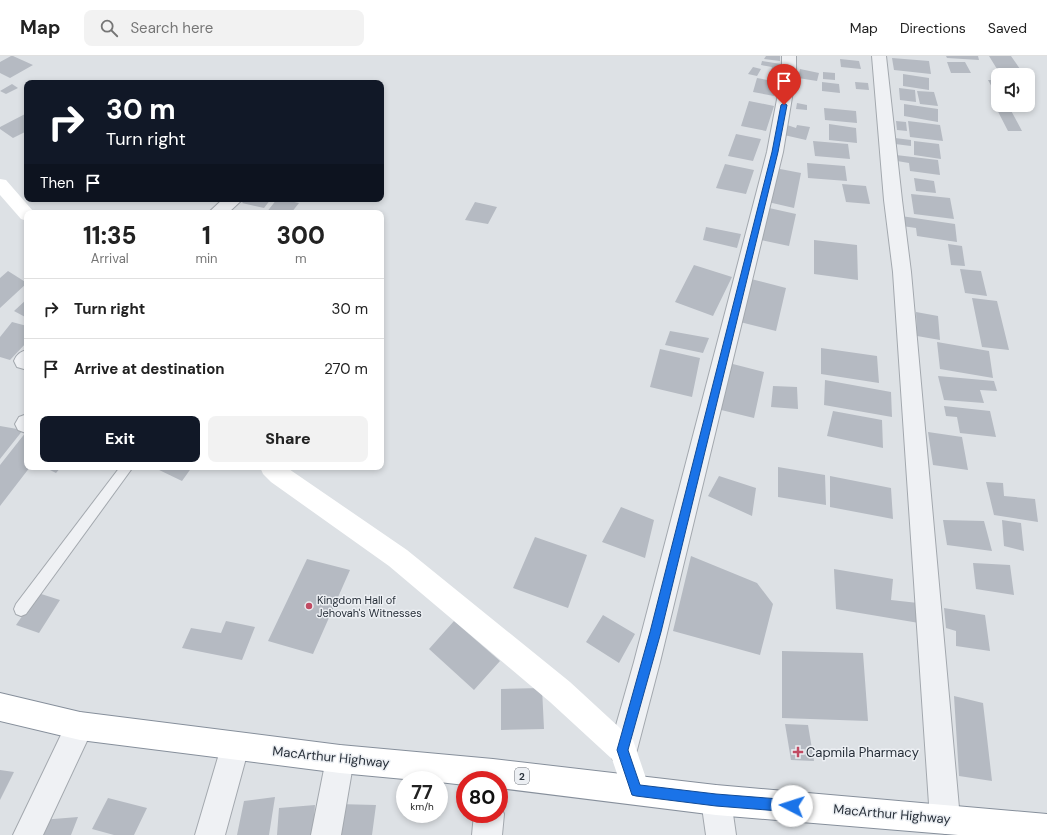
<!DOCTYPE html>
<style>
body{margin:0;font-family:"DM Sans",sans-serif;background:#f2f2f2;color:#222;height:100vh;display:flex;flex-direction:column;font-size:15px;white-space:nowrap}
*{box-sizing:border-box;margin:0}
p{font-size:13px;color:#767676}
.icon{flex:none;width:22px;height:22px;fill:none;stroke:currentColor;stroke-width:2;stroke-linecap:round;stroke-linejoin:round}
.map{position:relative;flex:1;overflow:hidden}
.sheet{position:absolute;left:24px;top:154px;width:360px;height:260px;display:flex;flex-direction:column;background:#fff;border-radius:8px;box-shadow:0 2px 6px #0003}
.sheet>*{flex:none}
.hud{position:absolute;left:24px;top:24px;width:360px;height:122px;border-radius:8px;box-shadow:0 2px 6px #0003;background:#111827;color:#fff;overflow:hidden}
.fabs{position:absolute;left:991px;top:12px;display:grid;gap:8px}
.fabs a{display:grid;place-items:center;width:44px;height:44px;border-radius:8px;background:#fff;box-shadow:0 2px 6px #0003;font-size:20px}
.speed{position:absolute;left:396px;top:715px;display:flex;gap:8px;font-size:20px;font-weight:700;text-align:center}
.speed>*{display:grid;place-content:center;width:52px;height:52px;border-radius:50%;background:#fff;box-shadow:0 2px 6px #0003;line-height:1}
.speed small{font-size:10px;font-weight:400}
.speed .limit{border:6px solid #d22;background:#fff;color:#111}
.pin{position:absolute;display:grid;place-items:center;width:34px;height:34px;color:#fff;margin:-41px -17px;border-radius:50% 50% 50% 0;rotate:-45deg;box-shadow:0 0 4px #0007}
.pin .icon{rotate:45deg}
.me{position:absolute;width:44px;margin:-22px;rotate:275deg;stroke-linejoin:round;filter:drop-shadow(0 0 3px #0008)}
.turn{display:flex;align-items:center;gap:14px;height:84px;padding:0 16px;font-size:18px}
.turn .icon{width:52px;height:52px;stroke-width:2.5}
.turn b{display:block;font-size:28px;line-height:34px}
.then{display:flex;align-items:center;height:38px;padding:0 16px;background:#0003;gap:8px;font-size:15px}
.eta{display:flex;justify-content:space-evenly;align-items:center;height:68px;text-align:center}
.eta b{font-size:24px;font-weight:800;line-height:28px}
.cta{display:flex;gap:8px;margin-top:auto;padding:8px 16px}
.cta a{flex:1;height:46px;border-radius:8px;background:#111827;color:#fff;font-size:16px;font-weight:800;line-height:46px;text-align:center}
.cta a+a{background:#f2f2f2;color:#222}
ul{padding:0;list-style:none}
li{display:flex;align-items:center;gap:12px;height:60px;padding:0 16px;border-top:1px solid #e0e0e0}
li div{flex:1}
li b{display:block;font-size:15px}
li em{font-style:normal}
header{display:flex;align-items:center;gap:24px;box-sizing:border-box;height:56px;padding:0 20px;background:#fff;border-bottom:1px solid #e0e0e0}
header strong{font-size:19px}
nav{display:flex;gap:22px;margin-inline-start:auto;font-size:14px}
.search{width:280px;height:36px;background:#f2f2f2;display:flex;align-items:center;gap:10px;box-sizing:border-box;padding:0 14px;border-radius:8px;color:#767676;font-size:15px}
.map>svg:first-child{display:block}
</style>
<header>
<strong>Map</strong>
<div class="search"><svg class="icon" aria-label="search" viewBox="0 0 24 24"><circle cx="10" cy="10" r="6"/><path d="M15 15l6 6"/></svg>Search here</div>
<nav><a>Map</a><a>Directions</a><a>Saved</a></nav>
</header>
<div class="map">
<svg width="1047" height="779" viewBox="0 0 1047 779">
<rect width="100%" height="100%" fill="#dde1e5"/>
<path fill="#b5bac2" d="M 11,0 L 13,0 L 33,9 L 10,22 L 0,17 L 0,6 Z
M 766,0 L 780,0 L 780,5 L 764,3 Z
M 946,0 L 978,0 L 979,4 L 947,2 Z
M 989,0 L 1011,0 L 1020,13 L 997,13 Z
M 892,2 L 929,5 L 931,18 L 894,14 Z
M 840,3 L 859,5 L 861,13 L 841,11 Z
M 762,5 L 781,8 L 779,17 L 771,15 L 772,11 L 761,9 Z
M 947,6 L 965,6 L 971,17 L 951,17 Z
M 753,11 L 761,13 L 757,20 L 748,18 Z
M 800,13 L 819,17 L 817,25 L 798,22 Z
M 823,16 L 835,17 L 835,24 L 823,23 Z
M 903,18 L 929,22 L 929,34 L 903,30 Z
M 757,22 L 779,26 L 774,40 L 753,36 Z
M 988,24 L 998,24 L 998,40 L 997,40 Z
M 822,26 L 839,28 L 840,37 L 822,35 Z
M 855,26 L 868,27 L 869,34 L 856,33 Z
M 12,28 L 18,32 L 6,38 L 0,35 Z
M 899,32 L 915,34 L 916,46 L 900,44 Z
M 917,35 L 934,36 L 938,50 L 920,48 Z
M 991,42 L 998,43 L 998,49 L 1008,49 L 1022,75 L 1008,75 Z
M 749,45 L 774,50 L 766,75 L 741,70 Z
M 797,47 L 807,49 L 807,54 L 796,53 Z
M 904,48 L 938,53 L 938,66 L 904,60 Z
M 824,52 L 856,55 L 857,67 L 825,64 Z
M 27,57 L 27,75 L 13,82 L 0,73 L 0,71 Z
M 896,65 L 906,66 L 907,75 L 897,74 Z
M 908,65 L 940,69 L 943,85 L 910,81 Z
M 829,68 L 856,72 L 857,87 L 829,84 Z
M 787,69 L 796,72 L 797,69 L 810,71 L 806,84 L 784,79 Z
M 736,78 L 761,83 L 753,105 L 728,100 Z
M 895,82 L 911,84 L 911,90 L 895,88 Z
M 813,85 L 848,88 L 850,103 L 815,100 Z
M 914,85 L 939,88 L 941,103 L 914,99 Z
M 896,99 L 938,104 L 940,119 L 910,115 L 909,107 L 897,105 Z
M 807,107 L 845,110 L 847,125 L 808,122 Z
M 725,108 L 754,114 L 746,138 L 716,132 Z
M 775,112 L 801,117 L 794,152 L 768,146 Z
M 914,122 L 934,125 L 936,137 L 916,135 Z
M 842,128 L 866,130 L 870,148 L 846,146 Z
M 911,138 L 950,142 L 954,163 L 914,158 Z
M 246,143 L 271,143 L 264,152 L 242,147 Z
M 277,143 L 281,143 L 299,147 L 291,157 L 266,157 Z
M 475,146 L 497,151 L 488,168 L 465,164 Z
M 769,152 L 796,158 L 789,190 L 761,184 Z
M 901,160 L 955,168 L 957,186 L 917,180 L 916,172 L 902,170 Z
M 706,171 L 741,178 L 737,192 L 703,184 Z
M 814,184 L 857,189 L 858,224 L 814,218 Z
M 948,188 L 962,190 L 965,210 L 951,209 Z
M 694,209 L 732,221 L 713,260 L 675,246 Z
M 960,213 L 981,215 L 987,240 L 965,237 Z
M 8,215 L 27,227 L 0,252 L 0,222 Z
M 751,223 L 786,232 L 776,275 L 740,266 Z
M 972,242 L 997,245 L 1009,294 L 982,291 Z
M 27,243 L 27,262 L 14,255 Z
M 916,256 L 938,260 L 940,284 L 917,280 Z
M 12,266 L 27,270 L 27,286 L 10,304 L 0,301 L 0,281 Z
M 670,275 L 709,282 L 703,297 L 665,289 Z
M 937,286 L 989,295 L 993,322 L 940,313 Z
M 821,292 L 877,300 L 879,327 L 821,318 Z
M 660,293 L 700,302 L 692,341 L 650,331 Z
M 725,306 L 764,316 L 754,362 L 713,352 Z
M 938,320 L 994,325 L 997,335 L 980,334 L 984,347 L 944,344 Z
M 825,324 L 891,336 L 892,361 L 824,349 Z
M 773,330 L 797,331 L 798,353 L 771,351 Z
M 944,350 L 990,355 L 996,381 L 960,377 L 957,361 L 946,360 Z
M 833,355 L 882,364 L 883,392 L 827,380 Z
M 0,370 L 23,374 L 0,403 Z
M 26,376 L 27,376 L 27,411 L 30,411 L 0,450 L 0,409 Z
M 928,376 L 962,381 L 968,414 L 933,409 Z
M 44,411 L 61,411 L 56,417 Z
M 156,411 L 192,411 L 182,425 L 155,412 Z
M 778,411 L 825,419 L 826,449 L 778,441 Z
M 719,420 L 756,432 L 752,460 L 708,440 Z
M 830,420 L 891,432 L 893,463 L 830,451 Z
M 986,426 L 1003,427 L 1004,440 L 1035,443 L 1038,466 L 994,459 Z
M 621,451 L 654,464 L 645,502 L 602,486 Z
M 943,464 L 984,465 L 992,495 L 947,489 Z
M 1002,464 L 1021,467 L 1024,495 L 1004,490 Z
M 535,481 L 587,499 L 568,552 L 513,532 Z
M 691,500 L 757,527 L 773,548 L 760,599 L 673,575 Z
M 307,503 L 350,514 L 313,598 L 268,585 Z
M 973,507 L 1010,509 L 1014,539 L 976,533 Z
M 834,513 L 893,523 L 891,544 L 918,547 L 919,567 L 836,553 Z
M 38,537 L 60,544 L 39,577 L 16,569 Z
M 944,552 L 985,559 L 990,595 L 956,590 L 956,575 L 946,572 Z
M 603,559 L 635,578 L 619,607 L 586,586 Z
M 226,565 L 255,571 L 242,604 L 182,592 L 191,572 L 221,577 Z
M 454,565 L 500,605 L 474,634 L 429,593 Z
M 782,595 L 863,597 L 868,665 L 782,662 Z
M 542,632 L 544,673 L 501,674 L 501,633 Z
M 954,640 L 983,647 L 992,725 L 959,720 Z
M 785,668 L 808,669 L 814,705 L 791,704 Z
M 0,714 L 14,716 L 0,744 Z
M 275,741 L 269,779 L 237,779 L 244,745 Z
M 108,742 L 147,752 L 134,779 L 114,779 L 92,773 Z
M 337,748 L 376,749 L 372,779 L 332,779 Z
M 315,749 L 313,779 L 277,779 L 279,752 Z
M 78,761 L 71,779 L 36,779 L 41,764 Z"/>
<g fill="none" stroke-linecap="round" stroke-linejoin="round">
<defs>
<path id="lane" d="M 120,411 L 133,411 L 26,558 L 21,560 L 16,558 L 14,553 L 16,548 Z"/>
<path id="street" d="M 782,0 L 796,0 L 796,17 L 783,96 L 660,606 L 637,694 L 633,704 L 623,708 L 613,704 L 609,694 L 634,606 L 767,96 L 782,17 Z
M 872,0 L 886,0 L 902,144 L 911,216 L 960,763 L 955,773 L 945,778 L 935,773 L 930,763 L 893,216 L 884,144 Z
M 223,143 L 243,143 L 228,157 L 208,157 Z
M 27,294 L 27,312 L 24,313 L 17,311 L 14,305 C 17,298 20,296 27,294 Z
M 27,358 L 27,376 L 26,377 L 18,374 L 15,368 L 19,361 Z
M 80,656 L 90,660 L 94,670 L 43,779 L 13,779 L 70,660 Z
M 235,677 L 245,681 L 249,691 L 225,779 L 195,779 L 221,691 L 225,681 Z
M 340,689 L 350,693 L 354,703 L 341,779 L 311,779 L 326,703 L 330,693 Z
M 716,729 L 726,734 L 731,744 L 736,779 L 706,779 L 701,744 L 706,734 Z
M 499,747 L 504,758 L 502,779 L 472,779 L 474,758 L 499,758 Z"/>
<path id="highway" d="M 0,637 L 80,656 L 340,689 L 493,703 L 716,729 L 1047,758 L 1047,779 L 958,779 L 716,759 L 499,732 L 499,724 L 465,724 L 465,729 L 439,726 L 439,724 L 415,724 L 340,717 L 80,684 L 0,665 Z"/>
</defs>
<use href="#lane" stroke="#a3a8ae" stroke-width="2"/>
<use href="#street" stroke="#a3a8ae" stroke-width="2"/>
<use href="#highway" stroke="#868f9b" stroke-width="2"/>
<use href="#lane" fill="#eff1f4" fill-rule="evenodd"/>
<use href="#street" fill="#eff1f4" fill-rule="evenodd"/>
<path fill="#fff" fill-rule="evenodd" d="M 0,123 L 6,124 L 33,155 L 34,157 L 27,157 L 27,165 L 21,163 L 0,139 Z
M 260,411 L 286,411 L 407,494 L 570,626 L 633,684 L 650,734 L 646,744 L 636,748 L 626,744 L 612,703 L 550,646 L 389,510 L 271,426 L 263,418 Z"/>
<use href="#highway" fill="#fff" fill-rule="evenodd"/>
</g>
<path fill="#1a73e8" stroke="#114b97" d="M 784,47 L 787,49 L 778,96 L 661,576 L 628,694 L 640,729 L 716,738 L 792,744 L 797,746 L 799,750 L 797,754 L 792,756 L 716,750 L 636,740 L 632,739 L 617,694 L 650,576 L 772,96 L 781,49 Z"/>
<g fill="#c14b63" stroke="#eceff3" stroke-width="1.5">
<circle cx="309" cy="550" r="4"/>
<path d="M796 690h4v4h4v4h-4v4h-4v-4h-4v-4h4z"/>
</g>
<g text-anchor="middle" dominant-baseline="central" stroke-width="3" stroke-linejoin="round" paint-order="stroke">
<rect fill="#eceff3" stroke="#636972" stroke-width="1" x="515" y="712" width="14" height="16" rx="3"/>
<g font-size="10" font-weight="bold" fill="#28303a">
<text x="522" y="720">2</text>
</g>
<g font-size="11" fill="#28303a" stroke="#eceff3" text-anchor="start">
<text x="317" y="544">Kingdom Hall of<tspan x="317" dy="13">Jehovah's Witnesses</tspan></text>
</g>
<g font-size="13" fill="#28303a" stroke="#eceff3" text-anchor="start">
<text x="806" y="696">Capmila Pharmacy</text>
</g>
<g font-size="13" fill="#28303a" stroke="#eceff3">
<text transform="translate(331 701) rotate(6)">MacArthur Highway</text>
<text transform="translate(892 758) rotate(5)">MacArthur Highway</text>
</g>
</g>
</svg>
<div class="fabs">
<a><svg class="icon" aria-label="sound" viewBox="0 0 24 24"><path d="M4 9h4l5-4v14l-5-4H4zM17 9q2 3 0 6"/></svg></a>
</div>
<div class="speed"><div>77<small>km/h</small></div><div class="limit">80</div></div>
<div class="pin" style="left:784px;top:49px;background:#d93025"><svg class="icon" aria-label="arrive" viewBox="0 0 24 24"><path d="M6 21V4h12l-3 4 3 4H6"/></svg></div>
<svg class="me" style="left:792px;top:750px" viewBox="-20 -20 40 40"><circle r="19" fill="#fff"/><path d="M0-13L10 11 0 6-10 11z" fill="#1a73e8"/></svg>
<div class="hud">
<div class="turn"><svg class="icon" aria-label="right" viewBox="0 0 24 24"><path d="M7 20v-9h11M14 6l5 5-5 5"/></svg><div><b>30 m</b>Turn right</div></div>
<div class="then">Then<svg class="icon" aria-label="arrive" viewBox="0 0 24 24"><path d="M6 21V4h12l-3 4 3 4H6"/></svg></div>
</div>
<section class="sheet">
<div class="eta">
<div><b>11:35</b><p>Arrival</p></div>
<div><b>1</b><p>min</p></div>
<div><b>300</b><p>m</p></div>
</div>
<ul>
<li><svg class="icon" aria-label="right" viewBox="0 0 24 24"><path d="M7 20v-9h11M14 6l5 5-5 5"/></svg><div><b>Turn right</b></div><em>30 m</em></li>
<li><svg class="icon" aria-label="arrive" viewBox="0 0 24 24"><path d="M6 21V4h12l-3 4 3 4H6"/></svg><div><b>Arrive at destination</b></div><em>270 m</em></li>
</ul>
<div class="cta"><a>Exit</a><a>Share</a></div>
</section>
</div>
